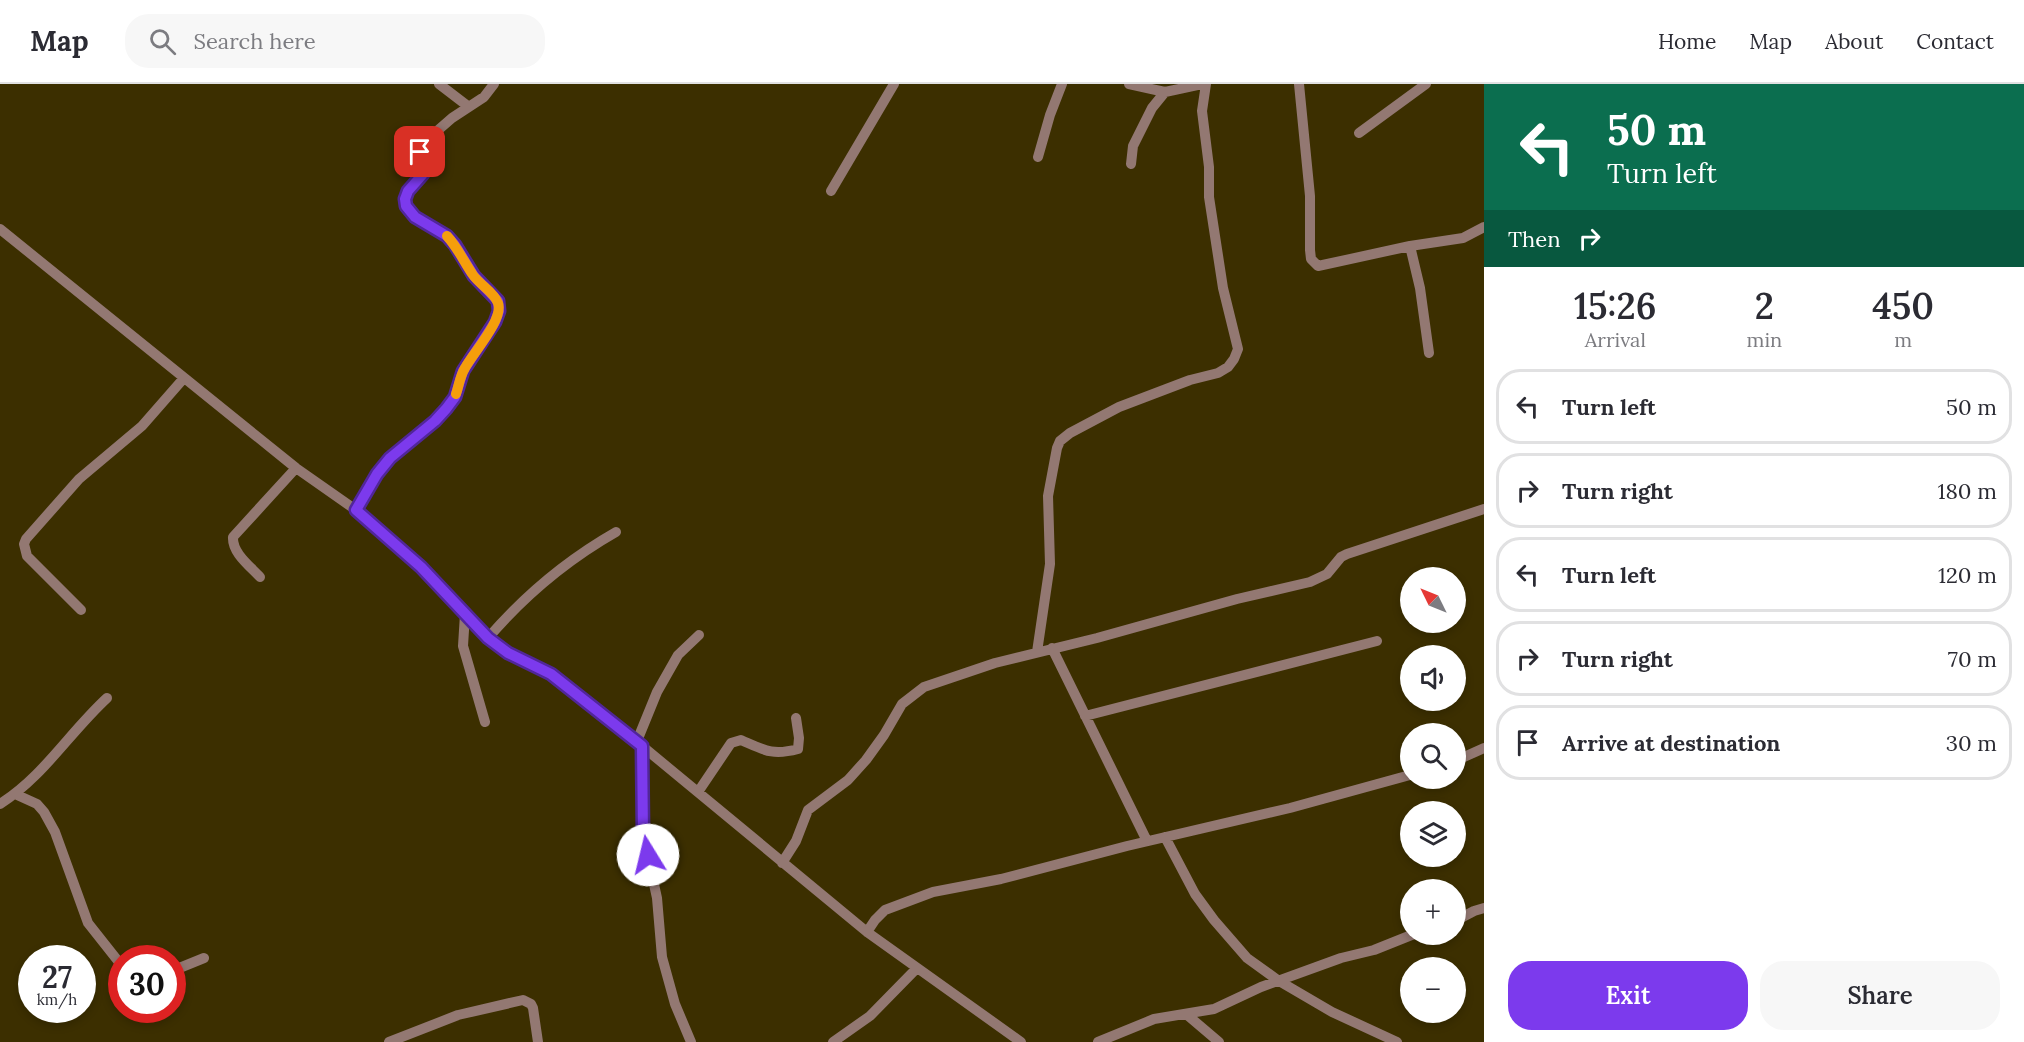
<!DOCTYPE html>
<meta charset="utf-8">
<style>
body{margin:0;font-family:Lora,serif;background:#f7f7f7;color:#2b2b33;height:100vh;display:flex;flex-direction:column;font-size:22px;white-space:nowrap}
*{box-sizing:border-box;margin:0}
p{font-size:20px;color:#7c7c81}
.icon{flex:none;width:33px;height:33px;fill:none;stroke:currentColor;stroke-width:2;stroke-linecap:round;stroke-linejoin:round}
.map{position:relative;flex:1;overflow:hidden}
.side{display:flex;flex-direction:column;background:#fff;width:540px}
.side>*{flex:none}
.guide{background:#0b6e4f;color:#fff;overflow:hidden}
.needle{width:39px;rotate:313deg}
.buttons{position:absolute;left:1400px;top:483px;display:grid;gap:12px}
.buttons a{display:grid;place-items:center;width:66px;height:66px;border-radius:50%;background:#fff;box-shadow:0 3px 9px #0003;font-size:30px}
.speed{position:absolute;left:18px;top:861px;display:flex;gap:12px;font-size:30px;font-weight:700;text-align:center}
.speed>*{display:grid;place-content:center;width:78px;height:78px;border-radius:50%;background:#fff;box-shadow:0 3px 9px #0003;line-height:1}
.speed small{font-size:15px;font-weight:400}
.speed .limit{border:9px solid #d22;background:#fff;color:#111}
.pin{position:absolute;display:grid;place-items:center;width:51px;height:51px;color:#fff;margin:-26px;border-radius:12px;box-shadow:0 3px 9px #0006}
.me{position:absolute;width:66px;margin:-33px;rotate:351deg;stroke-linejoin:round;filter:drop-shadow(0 0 4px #0008)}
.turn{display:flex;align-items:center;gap:21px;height:126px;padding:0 24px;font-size:27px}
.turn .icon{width:78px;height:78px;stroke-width:2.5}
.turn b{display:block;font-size:42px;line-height:51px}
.then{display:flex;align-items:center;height:57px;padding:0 24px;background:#0003;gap:12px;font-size:22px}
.eta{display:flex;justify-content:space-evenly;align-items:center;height:102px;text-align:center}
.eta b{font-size:36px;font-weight:600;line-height:42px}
.cta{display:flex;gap:12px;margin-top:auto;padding:12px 24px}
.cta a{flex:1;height:69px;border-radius:24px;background:#7c3aed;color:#fff;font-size:24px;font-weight:600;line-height:69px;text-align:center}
.cta a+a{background:#f7f7f7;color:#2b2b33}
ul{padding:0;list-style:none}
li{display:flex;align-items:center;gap:18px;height:75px;margin:0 12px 9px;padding:0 12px;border:3px solid #e1e1e2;border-radius:24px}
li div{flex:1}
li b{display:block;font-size:22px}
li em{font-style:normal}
header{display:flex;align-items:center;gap:36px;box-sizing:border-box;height:84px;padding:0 30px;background:#fff;border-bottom:2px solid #e1e1e2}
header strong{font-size:28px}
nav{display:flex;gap:33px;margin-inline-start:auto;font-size:21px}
.search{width:420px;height:54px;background:#f7f7f7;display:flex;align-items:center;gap:15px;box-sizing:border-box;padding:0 21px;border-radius:24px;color:#7c7c81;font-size:22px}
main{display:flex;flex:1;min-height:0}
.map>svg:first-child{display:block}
</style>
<header>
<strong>Map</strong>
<div class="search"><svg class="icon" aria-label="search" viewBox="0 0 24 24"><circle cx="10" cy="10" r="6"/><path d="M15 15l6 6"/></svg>Search here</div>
<nav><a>Home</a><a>Map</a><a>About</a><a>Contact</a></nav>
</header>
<main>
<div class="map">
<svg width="1484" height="958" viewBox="0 0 1484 958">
<rect width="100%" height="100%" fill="#3c2f00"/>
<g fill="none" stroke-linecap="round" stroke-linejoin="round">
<path stroke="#937872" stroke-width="10" d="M 439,0 L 469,23
M 1129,0 L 1165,8 L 1202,0
M 1299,0 L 1310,112 L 1310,166 L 1311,175 L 1318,182 L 1410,162 L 1463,154 L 1484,143
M 1359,49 L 1426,0
M 1038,73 L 1050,31 L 1062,0
M 1131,80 L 1133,62 L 1152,24 L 1165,8
M 831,107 L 894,0
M 0,145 L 296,384 L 356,426 L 421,483 L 488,554 L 508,569 L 551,590 L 642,662 L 867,848 L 1021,958
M 1410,162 L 1420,204 L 1429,269
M 356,426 L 377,390 L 390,374 L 435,337 L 446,325 L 455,313 L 463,287 L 495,238 L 499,227 L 498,217 L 474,192 L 455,161 L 447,152 L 415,133 L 406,122 L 405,115 L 408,107 L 423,90 L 420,68 L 421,61 L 452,34 L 484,13 L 494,0
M 260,493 C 250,482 232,469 233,453 L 296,384
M 81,526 L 27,472 L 24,460 L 26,455 L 79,395 L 142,342 L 184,294
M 465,530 L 463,562 L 485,638
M 488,554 C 525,511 567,476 616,448
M 1052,564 L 1147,757
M 1037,568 L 1050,480 L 1048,412 L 1057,364 L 1060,357 L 1070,349 L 1119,323 L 1190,296 L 1218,289 L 1228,283 L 1234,275 L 1238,265 L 1223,204 L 1209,113 L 1209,83 L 1202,27 L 1206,0
M 1085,632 L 1377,557
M 637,657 L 657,608 L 678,571 L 699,551
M 642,662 L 643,750 L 657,814 L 662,873 L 675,920 L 691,958
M 1455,677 L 1484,664
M 698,708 L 731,659 L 741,656 C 764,666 772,672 798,665 L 799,654 L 796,634
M 15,710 L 37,720 L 44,728 L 55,748 L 88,839 L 122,882
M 0,720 C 44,692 69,649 107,614
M 1165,753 L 1195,810 L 1214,836 L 1247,874 L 1279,897 L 1332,928 L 1397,958
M 782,779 L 796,757 L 808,726 L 848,696 L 866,676 L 884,651 L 902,620 L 924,603 L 995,579 L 1097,554 L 1237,515 L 1310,498 L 1327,490 L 1341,473 L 1347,470 L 1484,425
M 1455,837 L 1474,827 L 1484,824
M 867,848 L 875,836 L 885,826 L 933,808 L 1001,795 L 1127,762 L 1290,724 L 1410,691
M 172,887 L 204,874
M 1186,930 L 1219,958
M 389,958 L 458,931 L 523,916 L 531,920 L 533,924 L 538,958
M 833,958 L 870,932 L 917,884
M 1098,958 L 1154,935 L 1214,925 L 1261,903 L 1341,874 L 1374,866 L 1414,850"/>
</g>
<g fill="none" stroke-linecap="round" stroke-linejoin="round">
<defs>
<path id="route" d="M 420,68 L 423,90 L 408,107 L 405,115 L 406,122 L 415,133 L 447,152 L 455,161 L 474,192 L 498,217 L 499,227 L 495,238 L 463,287 L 455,313 L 446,325 L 435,337 L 390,374 L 377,390 L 356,426 L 421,483 L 488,554 L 508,569 L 551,590 L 642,662 L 643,750 L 648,771"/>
</defs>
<use href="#route" stroke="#51269a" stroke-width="15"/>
<use href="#route" stroke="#7c3aed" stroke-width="10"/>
<path stroke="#f59e0b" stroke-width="10" d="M 447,152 C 458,164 464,178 473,191 C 480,201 494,208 498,219 C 504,235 473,269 465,284 C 460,292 459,301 456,310"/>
</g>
</svg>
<div class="buttons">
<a><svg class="needle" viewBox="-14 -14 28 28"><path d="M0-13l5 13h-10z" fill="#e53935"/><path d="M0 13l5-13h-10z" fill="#7c7c81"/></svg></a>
<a><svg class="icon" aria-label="sound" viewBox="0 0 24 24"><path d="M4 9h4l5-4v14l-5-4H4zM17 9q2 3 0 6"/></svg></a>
<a><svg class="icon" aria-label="search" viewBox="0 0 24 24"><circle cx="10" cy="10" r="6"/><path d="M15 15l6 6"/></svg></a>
<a><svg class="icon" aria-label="layers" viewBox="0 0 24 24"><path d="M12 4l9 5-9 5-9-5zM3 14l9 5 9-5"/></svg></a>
<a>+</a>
<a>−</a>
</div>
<div class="speed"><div>27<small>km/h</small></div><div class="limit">30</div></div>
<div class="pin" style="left:420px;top:68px;background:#d93025"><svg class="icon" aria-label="arrive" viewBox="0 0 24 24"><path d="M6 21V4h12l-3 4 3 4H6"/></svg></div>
<svg class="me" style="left:648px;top:771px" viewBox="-20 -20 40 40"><circle r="19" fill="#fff"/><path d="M0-13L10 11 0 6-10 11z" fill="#7c3aed"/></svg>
</div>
<section class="side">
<div class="guide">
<div class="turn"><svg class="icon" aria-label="left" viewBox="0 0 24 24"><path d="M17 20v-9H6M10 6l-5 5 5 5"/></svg><div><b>50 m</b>Turn left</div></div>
<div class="then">Then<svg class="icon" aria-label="right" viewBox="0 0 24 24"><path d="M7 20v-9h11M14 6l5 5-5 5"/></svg></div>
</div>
<div class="eta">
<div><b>15:26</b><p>Arrival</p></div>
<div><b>2</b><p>min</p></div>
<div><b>450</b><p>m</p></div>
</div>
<ul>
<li><svg class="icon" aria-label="left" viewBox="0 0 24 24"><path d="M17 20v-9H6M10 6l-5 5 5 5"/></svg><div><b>Turn left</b></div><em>50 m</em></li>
<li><svg class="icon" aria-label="right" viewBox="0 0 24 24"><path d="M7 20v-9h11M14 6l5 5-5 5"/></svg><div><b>Turn right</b></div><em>180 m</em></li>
<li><svg class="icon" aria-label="left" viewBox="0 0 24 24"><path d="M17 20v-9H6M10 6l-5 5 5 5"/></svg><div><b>Turn left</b></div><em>120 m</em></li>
<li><svg class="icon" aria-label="right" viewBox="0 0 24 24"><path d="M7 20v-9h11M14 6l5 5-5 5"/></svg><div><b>Turn right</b></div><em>70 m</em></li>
<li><svg class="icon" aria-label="arrive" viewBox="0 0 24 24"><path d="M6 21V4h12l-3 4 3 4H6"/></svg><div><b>Arrive at destination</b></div><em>30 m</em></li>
</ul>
<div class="cta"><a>Exit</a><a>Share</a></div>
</section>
</main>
